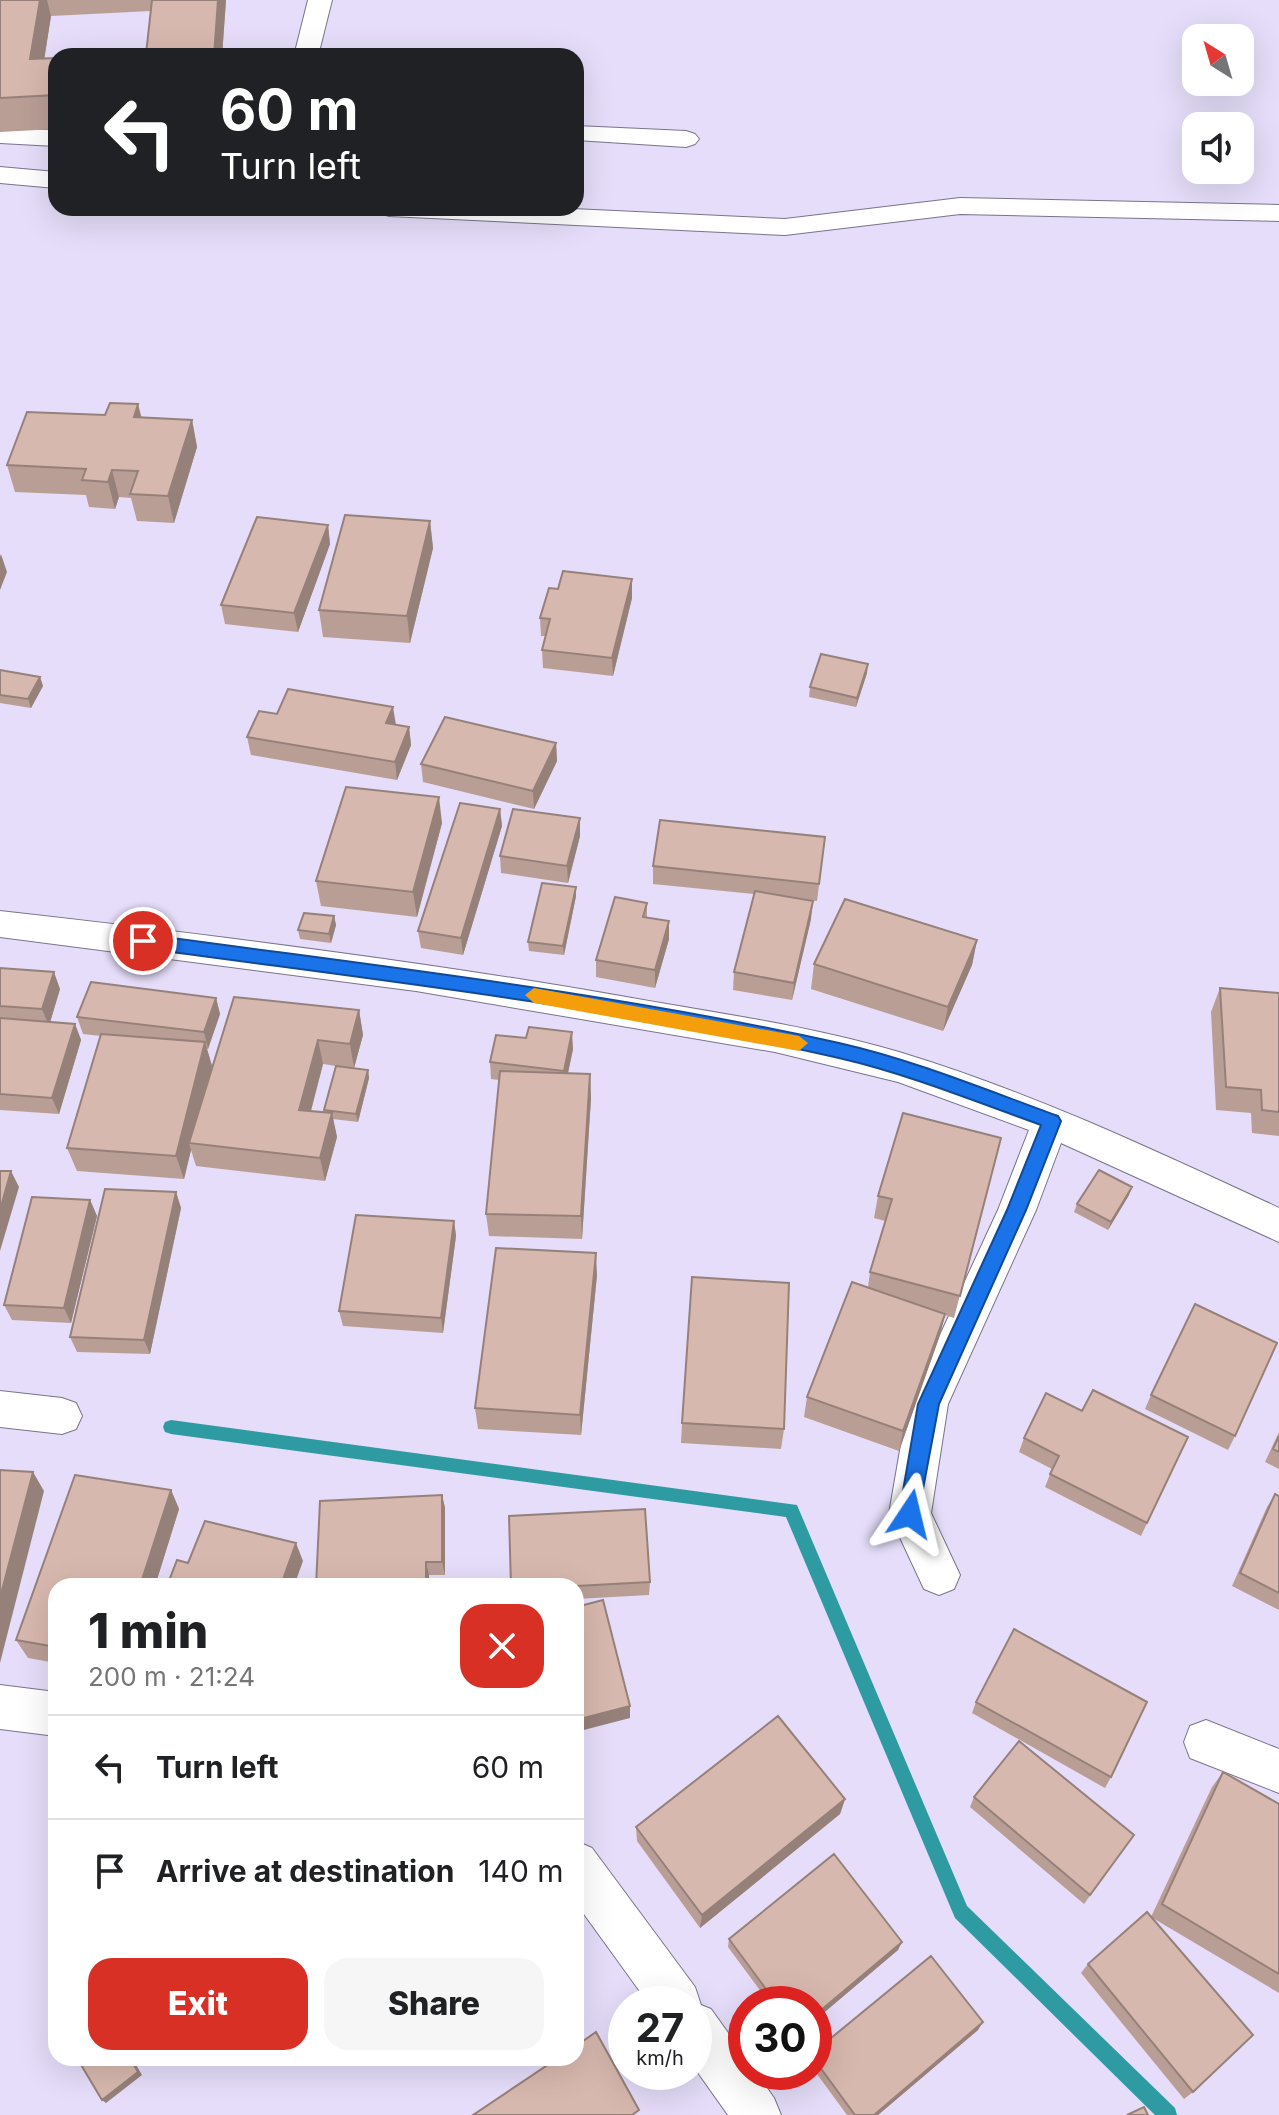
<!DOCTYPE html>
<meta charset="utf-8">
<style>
body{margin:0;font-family:Inter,sans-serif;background:#f6f6f6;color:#202124;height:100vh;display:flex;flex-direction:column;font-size:30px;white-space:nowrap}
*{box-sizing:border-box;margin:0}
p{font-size:26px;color:#757577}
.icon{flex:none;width:44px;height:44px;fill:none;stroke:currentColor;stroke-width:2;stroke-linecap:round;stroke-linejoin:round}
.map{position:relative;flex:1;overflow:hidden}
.side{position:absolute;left:48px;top:1578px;width:536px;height:488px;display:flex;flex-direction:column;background:#fff;border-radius:24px;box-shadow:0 8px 32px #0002}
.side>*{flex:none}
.top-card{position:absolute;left:48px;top:48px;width:536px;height:168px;border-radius:24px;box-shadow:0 8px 32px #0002;background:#202124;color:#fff;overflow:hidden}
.needle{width:52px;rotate:323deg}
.tools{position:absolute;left:1182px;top:24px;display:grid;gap:16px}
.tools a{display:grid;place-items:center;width:72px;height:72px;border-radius:16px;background:#fff;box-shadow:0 8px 32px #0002;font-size:40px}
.speed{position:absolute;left:608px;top:1986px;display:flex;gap:16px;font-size:40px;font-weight:700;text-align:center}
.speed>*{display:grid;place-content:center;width:104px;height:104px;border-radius:50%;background:#fff;box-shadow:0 8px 32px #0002;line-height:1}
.speed small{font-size:20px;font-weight:400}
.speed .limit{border:12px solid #d22;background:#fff;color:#111}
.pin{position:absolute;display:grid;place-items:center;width:68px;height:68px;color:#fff;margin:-34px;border:4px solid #fff;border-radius:50%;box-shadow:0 2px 8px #0007}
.me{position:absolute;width:88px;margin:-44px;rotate:10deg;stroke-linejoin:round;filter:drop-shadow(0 0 6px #0008)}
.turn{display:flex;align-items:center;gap:28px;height:168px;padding:0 40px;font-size:36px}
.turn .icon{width:104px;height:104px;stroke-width:2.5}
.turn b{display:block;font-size:56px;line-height:68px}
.round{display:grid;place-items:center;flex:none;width:84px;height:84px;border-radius:24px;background:#f6f6f6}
.overview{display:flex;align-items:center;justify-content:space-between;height:136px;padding:0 40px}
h1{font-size:48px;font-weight:800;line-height:60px}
.action{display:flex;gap:16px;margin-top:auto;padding:16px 40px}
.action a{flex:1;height:92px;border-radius:24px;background:#d93025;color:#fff;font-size:32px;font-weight:800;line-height:92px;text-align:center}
.action a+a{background:#f6f6f6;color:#202124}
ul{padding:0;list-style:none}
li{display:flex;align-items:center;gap:24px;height:104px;padding:0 40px;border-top:2px solid #e0e0e0}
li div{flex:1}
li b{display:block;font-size:30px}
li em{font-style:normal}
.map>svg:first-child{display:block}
</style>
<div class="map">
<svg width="1279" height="2115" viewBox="0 0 1279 2115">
<rect width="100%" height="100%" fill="#e5ddf9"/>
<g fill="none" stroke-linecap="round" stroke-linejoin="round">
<path fill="#2e9ba3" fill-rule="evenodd" d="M 171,1420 L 797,1505 L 967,1906 L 1175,2108 L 1177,2115 L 1155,2115 L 955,1918 L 786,1517 L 171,1434 L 165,1432 L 163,1427 L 165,1422 Z"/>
<defs>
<path id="minor" d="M 308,0 L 332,0 L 318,56 L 294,56 Z
M 576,126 L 686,131 L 695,134 L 699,139 L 695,144 L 686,147 L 576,140 Z
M 0,129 L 56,130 L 56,146 L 0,143 Z
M 0,167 L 56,172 L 56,188 L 0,183 Z
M 960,198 L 1279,205 L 1279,221 L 960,214 L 785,235 L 389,216 L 380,213 L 376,208 L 551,208 L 785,219 Z
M 0,911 C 211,935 423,961 632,998 C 721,1014 812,1026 899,1052 C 1031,1092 1154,1150 1279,1208 L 1279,1242 L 1061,1143 L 1036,1210 L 948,1404 L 931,1513 L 960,1575 L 954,1589 L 939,1595 L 924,1589 L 889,1514 L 908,1404 L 998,1210 L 1029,1130 L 898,1082 L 775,1052 L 416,991 L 0,937 Z
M 0,1391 L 62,1398 L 76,1403 L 82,1416 L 76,1429 L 62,1434 L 0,1427 Z
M 0,1685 L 56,1692 L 56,1736 L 0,1729 Z
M 1206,1720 L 1279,1749 L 1279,1793 L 1190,1758 L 1184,1742 L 1190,1726 Z
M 576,1841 L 592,1848 L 695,1987 L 701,2005 L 711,2009 L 746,2058 L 746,2072 L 756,2072 L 774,2098 L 781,2115 L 728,2115 L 694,2067 L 694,2004 L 649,2004 L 576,1903 Z"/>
</defs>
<use href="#minor" stroke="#7a738c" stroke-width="2"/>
<use href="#minor" fill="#fff" fill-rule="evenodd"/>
</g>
<path fill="#b99e96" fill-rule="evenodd" d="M 0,0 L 226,0 L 222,56 L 104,56 L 146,54 L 151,11 L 51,16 L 44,59 L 56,58 L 56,129 L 0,132 Z
M 142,417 L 192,420 L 197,447 L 174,523 L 137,521 L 131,498 L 119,497 L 115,509 L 89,507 L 86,495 L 15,492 L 7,465 Z
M 430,521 L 433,548 L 410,643 L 323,637 L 319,610 Z
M 328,525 L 330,544 L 298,632 L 225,624 L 221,605 Z
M 632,579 L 632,598 L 613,676 L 543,668 L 542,650 L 545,636 L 541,636 L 540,618 L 558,589 Z
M 0,670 L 40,677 L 43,686 L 31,708 L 0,703 Z
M 867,673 L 856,707 L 809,697 L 810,687 Z
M 277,714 L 409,727 L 411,745 L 397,780 L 251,755 L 247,737 Z
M 556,743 L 557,761 L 534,809 L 423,782 L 421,764 Z
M 500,809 L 502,826 L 463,955 L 421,948 L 418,931 Z
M 442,823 L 417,917 L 321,906 L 316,881 Z
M 580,836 L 568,883 L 501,873 L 500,856 Z
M 825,837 L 817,901 L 805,900 L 811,919 L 792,1000 L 733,990 L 734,972 L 754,894 L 653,884 L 653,866 Z
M 576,896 L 564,955 L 529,951 L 528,942 Z
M 647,903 L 647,917 L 669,939 L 655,988 L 596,977 L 596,960 Z
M 334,916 L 336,925 L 331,943 L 300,939 L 298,930 Z
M 977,940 L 972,965 L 943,1031 L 811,989 L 814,964 Z
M 0,968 L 60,989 L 50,1022 L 75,1024 L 81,1040 L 59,1114 L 0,1110 Z
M 1220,988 L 1279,993 L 1279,1136 L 1252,1133 L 1251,1113 L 1216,1110 L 1211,1012 Z
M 216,998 L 220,1014 L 208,1049 L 207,1049 L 212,1066 L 359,1010 L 363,1035 L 354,1068 L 368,1070 L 369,1078 L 358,1122 L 333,1119 L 337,1137 L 325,1181 L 196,1166 L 191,1150 L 184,1179 L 77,1171 L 67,1148 L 101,1036 L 83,1034 L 77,1017 ZM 323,1064 L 336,1066 L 324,1110 L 324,1112 L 311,1111 Z
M 573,1049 L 568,1073 L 590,1074 L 591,1098 L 582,1239 L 489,1236 L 486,1214 L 499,1080 L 491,1079 L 490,1062 Z
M 1001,1138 L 954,1318 L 945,1315 L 940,1335 L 899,1451 L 804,1417 L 807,1397 L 868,1287 L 870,1272 L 885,1221 L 874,1218 L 878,1196 Z
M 176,1192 L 181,1208 L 150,1354 L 77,1352 L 70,1337 Z
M 1129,1195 L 1108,1230 L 1074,1212 L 1077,1204 Z
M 90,1200 L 97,1216 L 71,1323 L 12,1320 L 4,1305 Z
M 454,1221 L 456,1236 L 443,1333 L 343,1326 L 339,1311 Z
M 597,1275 L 581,1435 L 478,1429 L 475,1408 Z
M 1151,1395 L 1235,1436 L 1228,1450 L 1145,1409 Z
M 682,1423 L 784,1429 L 781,1449 L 681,1443 Z
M 1279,1432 L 1279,1469 L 1265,1462 Z
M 1188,1437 L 1141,1536 L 1045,1487 L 1052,1469 L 1019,1452 L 1024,1438 Z
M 75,1475 L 171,1490 L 179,1509 L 155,1586 L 56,1586 L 56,1663 L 28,1658 L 16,1640 Z
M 1275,1494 L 1279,1496 L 1279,1610 L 1232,1586 L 1267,1507 Z
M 442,1495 L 445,1508 L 445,1575 L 429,1575 L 429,1586 L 316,1586 Z
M 650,1582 L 649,1595 L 576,1599 L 576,1586 Z
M 976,1702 L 1111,1777 L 1105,1788 L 972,1713 Z
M 1223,1772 L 1279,1804 L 1279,1993 L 1151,1917 L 1193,2092 L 1184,2099 L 1081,1973 L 1088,1964 L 1151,1917 L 1212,1787 Z
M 974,1797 L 1134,1835 L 1084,1904 L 970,1807 Z
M 845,1799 L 840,1814 L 700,1928 L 637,1841 L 636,1827 Z
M 729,1939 L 898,1950 L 814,2021 L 814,2004 L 770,2004 L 728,1947 Z
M 978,2030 L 878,2115 L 847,2115 L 814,2070 L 814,2052 Z"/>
<path fill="#96817a" d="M 40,0 L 47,0 L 51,16 L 39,93 L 30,59 Z
M 218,0 L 226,0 L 222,56 L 214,56 Z
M 138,404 L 145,431 L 134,417 Z
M 192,420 L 197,447 L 174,523 L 168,496 Z
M 112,470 L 119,497 L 115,509 L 108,482 Z
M 430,521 L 433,548 L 410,643 L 407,616 Z
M 328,525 L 330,544 L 298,632 L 294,613 Z
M 1,554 L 7,572 L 0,590 L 0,557 Z
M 632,579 L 632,598 L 613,676 L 612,658 Z
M 868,664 L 867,673 L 856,707 L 857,698 Z
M 40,677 L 43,686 L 31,708 L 28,699 Z
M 393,707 L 396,725 L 386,723 Z
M 409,727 L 411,745 L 397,780 L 395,762 Z
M 556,743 L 557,761 L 534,809 L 533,791 Z
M 439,797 L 442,823 L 417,917 L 413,892 Z
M 500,809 L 502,826 L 463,955 L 461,938 Z
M 580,818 L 580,836 L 568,883 L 567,866 Z
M 576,887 L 576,896 L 564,955 L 563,946 Z
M 813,901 L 811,919 L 792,1000 L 794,983 Z
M 334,916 L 336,925 L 331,943 L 329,934 Z
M 669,921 L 669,939 L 655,988 L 655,970 Z
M 977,940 L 972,965 L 943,1031 L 948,1007 Z
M 54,972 L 60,989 L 49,1026 L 42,1009 Z
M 216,998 L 220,1014 L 208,1049 L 204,1032 Z
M 359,1010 L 363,1035 L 354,1068 L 350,1044 Z
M 75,1024 L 81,1040 L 59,1114 L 52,1098 Z
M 572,1032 L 573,1049 L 565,1087 L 564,1071 Z
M 318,1040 L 323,1064 L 305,1133 L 299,1110 Z
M 205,1042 L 212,1066 L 189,1143 L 191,1150 L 184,1179 L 176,1156 Z
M 368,1070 L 369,1078 L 358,1122 L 356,1114 Z
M 590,1074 L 591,1098 L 582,1239 L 581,1216 Z
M 332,1113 L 337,1137 L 325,1181 L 320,1158 Z
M 11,1171 L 19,1187 L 0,1251 L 0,1210 Z
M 1132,1187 L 1129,1195 L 1108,1230 L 1111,1222 Z
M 176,1192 L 181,1208 L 150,1354 L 144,1340 Z
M 90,1200 L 97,1216 L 71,1323 L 64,1308 Z
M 454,1221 L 456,1236 L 443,1333 L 441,1318 Z
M 596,1253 L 597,1275 L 581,1435 L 580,1415 Z
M 945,1314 L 940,1335 L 899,1451 L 903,1431 Z
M 33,1472 L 44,1491 L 0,1663 L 0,1598 Z
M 171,1490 L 179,1509 L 155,1586 L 140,1586 Z
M 442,1495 L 445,1508 L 445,1575 L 442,1562 Z
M 296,1543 L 303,1561 L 294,1586 L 281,1586 Z
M 426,1562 L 429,1575 L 429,1586 L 426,1586 Z
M 630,1706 L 630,1718 L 576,1732 L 576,1720 Z
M 845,1799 L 840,1814 L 700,1928 L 702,1915 Z
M 902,1942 L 898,1950 L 814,2021 L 814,2016 Z
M 983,2022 L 978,2030 L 878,2115 L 874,2115 Z
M 130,2058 L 132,2058 L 142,2075 L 106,2103 L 102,2100 Z"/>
<path fill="#d7b8ae" stroke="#96817a" stroke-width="2" d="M 0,0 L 40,0 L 30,59 L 56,58 L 56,95 L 0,98 Z
M 152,0 L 218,0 L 214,56 L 104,56 L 146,54 Z
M 110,403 L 138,404 L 134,417 L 192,420 L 168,496 L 130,494 L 138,471 L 112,470 L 108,482 L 82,480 L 86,469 L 7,465 L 27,412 L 105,415 Z
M 345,515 L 430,521 L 407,616 L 319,610 Z
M 257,517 L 328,525 L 294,613 L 221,605 Z
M 563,571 L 632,579 L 612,658 L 542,650 L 550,619 L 540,618 L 549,588 L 558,589 Z
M 821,654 L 868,664 L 857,698 L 810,687 Z
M 0,670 L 40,677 L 28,699 L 0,695 Z
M 288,689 L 393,707 L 386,723 L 409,727 L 395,762 L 247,737 L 259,711 L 277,714 Z
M 445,717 L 556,743 L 533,791 L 421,764 Z
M 346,787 L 439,797 L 413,892 L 316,881 Z
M 460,803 L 500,809 L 461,938 L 418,931 Z
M 513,809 L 580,818 L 567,866 L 500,856 Z
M 660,820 L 825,837 L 819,884 L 653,866 Z
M 542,883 L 576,887 L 563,946 L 528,942 Z
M 755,891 L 813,901 L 794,983 L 734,972 Z
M 615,897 L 647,903 L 643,917 L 669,921 L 655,970 L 596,960 Z
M 845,899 L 977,940 L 948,1007 L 814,964 Z
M 304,913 L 334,916 L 329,934 L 298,930 Z
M 0,968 L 54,972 L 42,1009 L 0,1006 Z
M 91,982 L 216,998 L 204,1032 L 77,1017 Z
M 1220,988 L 1279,993 L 1279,1112 L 1262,1110 L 1261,1090 L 1226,1087 Z
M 234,997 L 359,1010 L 350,1044 L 318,1040 L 299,1110 L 332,1113 L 320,1158 L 189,1143 Z
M 0,1018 L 75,1024 L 52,1098 L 0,1094 Z
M 529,1027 L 572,1032 L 564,1071 L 490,1062 L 496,1035 L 526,1038 Z
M 101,1034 L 205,1042 L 176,1156 L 67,1148 Z
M 336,1066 L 368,1070 L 356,1114 L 324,1110 Z
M 500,1071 L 590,1074 L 581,1216 L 486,1214 Z
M 903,1113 L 1001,1138 L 960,1296 L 870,1272 L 892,1199 L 878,1196 Z
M 1099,1170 L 1132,1187 L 1111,1222 L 1077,1204 Z
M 0,1171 L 11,1171 L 0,1210 Z
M 105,1189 L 176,1192 L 144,1340 L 70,1337 Z
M 32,1197 L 90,1200 L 64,1308 L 4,1305 Z
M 356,1215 L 454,1221 L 441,1318 L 339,1311 Z
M 496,1248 L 596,1253 L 580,1415 L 475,1408 Z
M 692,1277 L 789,1283 L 784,1429 L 682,1423 Z
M 852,1282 L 945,1314 L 903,1431 L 807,1397 Z
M 1195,1304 L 1277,1343 L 1235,1436 L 1151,1395 Z
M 1093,1390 L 1188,1437 L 1147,1523 L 1050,1474 L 1059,1456 L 1024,1438 L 1046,1393 L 1082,1411 Z
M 1279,1436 L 1279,1452 L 1273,1449 Z
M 0,1470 L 33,1472 L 0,1598 Z
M 75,1475 L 171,1490 L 140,1586 L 56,1586 L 56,1647 L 16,1640 Z
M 1275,1494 L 1279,1496 L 1279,1593 L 1240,1573 Z
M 442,1495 L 442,1562 L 426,1562 L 426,1585 L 316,1586 L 320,1501 Z
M 645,1509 L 650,1582 L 576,1586 L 511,1586 L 509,1516 Z
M 205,1521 L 296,1543 L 281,1585 L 283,1586 L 167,1586 L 177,1560 L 188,1563 Z
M 603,1600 L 630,1706 L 576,1720 L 576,1607 Z
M 1014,1629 L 1147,1702 L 1111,1777 L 976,1702 Z
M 778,1716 L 845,1799 L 702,1915 L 636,1827 Z
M 1019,1741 L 1134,1835 L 1090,1895 L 974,1797 Z
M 1223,1772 L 1279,1804 L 1279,1974 L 1162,1904 Z
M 834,1854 L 902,1942 L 814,2016 L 814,2004 L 777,2004 L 729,1939 Z
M 1147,1912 L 1253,2035 L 1193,2092 L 1088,1964 Z
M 931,1956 L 983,2022 L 874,2115 L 855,2115 L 814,2059 L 814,2052 Z
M 596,2032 L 639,2110 L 632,2115 L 473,2115 L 558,2058 L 576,2058 L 576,2046 Z
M 77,2058 L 130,2058 L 138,2072 L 102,2100 Z
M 1144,2107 L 1148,2115 L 1127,2115 Z"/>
<path fill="#1a73e8" stroke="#114b97" stroke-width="2" d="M 143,934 C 375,966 610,992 839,1043 C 914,1060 986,1090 1058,1116 L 1061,1121 L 1026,1210 L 939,1404 L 917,1521 L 910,1524 L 902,1521 L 899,1514 L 918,1404 L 1007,1210 L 1041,1125 C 974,1101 908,1074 839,1058 C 610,1006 375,980 143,948 L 135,941 Z"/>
<path fill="#f59e0b" d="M 534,988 L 799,1036 L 808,1043 L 799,1051 L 534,1003 L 525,995 Z"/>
</svg>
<div class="tools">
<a><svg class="needle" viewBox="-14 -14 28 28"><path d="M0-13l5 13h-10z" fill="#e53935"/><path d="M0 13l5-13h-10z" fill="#757577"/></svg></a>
<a><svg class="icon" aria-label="sound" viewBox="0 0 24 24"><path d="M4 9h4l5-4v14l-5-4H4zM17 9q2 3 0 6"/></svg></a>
</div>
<div class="speed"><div>27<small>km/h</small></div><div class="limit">30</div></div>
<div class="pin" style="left:143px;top:941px;background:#d93025"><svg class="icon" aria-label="arrive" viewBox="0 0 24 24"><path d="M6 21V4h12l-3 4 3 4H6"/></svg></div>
<svg class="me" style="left:910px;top:1514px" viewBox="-20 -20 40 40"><path d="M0-17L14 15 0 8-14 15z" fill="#1a73e8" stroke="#fff" stroke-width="4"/></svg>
<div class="top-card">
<div class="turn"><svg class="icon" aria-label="left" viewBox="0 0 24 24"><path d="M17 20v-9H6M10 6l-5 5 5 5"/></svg><div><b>60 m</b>Turn left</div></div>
</div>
<section class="side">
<div class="overview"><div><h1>1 min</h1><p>200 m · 21:24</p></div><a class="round" style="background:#d93025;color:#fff"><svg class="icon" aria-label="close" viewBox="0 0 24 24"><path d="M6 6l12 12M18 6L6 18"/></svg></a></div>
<ul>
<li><svg class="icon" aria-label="left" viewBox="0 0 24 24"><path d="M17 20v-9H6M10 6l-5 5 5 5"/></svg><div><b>Turn left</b></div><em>60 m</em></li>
<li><svg class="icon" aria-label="arrive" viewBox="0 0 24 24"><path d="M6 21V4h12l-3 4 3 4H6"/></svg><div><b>Arrive at destination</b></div><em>140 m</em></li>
</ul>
<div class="action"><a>Exit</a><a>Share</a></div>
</section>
</div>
